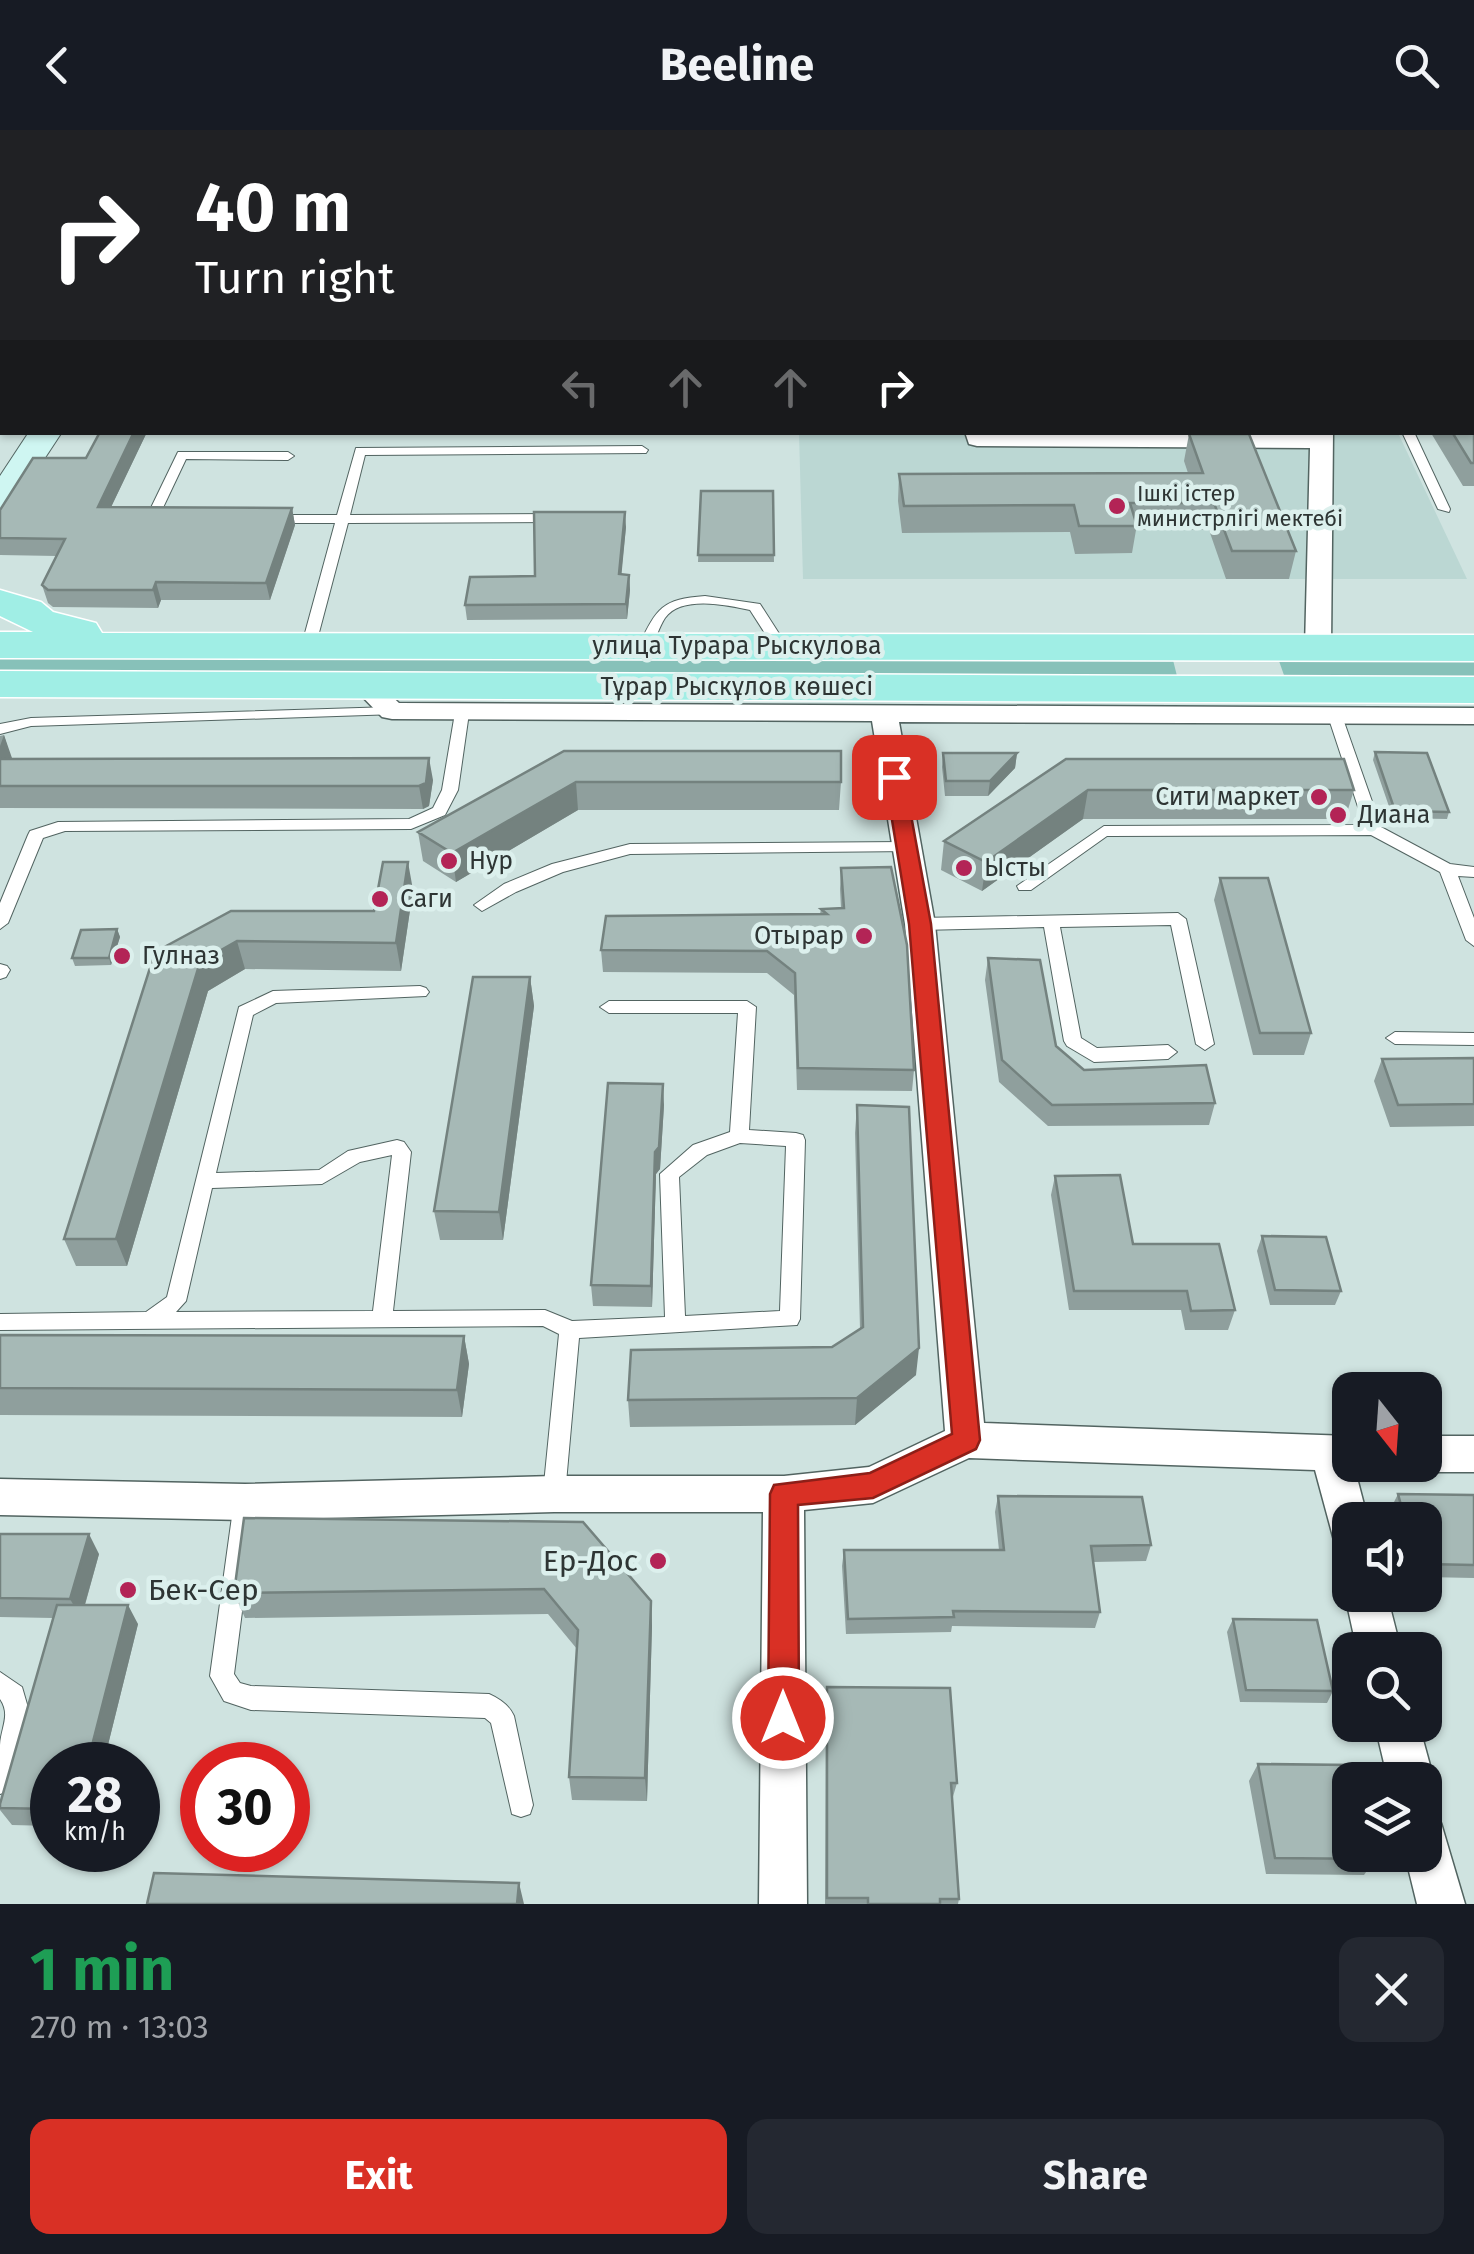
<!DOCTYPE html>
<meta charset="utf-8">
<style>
body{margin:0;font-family:"Fira Sans",sans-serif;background:#242831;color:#f1f3f6;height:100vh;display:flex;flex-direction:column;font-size:38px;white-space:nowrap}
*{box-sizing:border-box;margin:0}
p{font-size:32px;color:#9ea1a6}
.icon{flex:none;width:55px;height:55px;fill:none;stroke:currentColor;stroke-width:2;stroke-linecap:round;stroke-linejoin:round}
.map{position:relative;height:1774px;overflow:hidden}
.details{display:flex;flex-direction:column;background:#171b24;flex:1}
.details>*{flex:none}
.top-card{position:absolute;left:0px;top:0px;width:1475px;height:305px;box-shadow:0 2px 8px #0004;background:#202124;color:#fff;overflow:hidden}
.needle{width:65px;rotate:163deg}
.tools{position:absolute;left:1332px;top:1242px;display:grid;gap:20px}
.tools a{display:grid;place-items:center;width:110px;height:110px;border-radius:20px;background:#171b24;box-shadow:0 2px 8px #0004;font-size:50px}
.speed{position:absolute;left:30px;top:1612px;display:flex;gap:20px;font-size:50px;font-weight:700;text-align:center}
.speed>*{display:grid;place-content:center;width:130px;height:130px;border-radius:50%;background:#171b24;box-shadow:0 2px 8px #0004;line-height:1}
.speed small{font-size:25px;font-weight:400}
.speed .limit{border:15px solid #d22;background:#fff;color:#111}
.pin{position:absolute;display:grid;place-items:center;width:85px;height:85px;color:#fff;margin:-42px;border-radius:20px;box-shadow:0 5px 15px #0006}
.me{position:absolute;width:110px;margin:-55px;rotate:0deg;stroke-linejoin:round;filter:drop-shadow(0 0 8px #0008)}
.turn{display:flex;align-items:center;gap:35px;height:210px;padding:0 30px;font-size:45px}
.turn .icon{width:130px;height:130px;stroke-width:2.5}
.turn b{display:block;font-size:70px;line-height:85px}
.lanes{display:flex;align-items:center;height:95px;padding:0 30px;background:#0003;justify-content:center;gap:50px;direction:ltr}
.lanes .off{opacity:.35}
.round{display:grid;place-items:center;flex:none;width:105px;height:105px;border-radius:20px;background:#242831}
.head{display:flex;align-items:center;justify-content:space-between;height:170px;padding:0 30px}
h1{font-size:60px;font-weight:700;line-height:75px;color:#1e9e55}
.action{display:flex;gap:20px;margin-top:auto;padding:20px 30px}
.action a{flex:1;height:115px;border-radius:20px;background:#d93025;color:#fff;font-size:40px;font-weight:700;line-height:115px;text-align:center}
.action a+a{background:#242831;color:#f1f3f6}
header{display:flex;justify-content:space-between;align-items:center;height:130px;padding:0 30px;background:#171b24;font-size:45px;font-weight:700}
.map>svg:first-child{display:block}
</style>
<header><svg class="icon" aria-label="back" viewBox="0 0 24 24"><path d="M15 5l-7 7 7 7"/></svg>Beeline<svg class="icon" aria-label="search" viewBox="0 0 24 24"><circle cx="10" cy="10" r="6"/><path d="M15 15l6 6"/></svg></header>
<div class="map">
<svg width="1474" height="1774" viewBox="0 0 1474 1774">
<rect width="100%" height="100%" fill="#cfe3e0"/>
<path fill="#bbd7d3" d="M 799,303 L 1398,303 L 1467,449 L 803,449 Z"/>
<path fill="#87c1b9" d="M 0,525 L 1173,530 L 1177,546 L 0,541 Z
M 1279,531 L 1474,532 L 1474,549 L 1285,548 Z"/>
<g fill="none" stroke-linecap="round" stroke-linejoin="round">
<defs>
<path id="service" d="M 1045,0 L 1055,0 L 1055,2 L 1046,2 Z
M 1454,0 L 1464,0 L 1465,2 L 1456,2 Z
M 1472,18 L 1474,19 L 1474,27 L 1472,26 Z
M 2,30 L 2,36 L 0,37 L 0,31 Z
M 0,120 L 2,120 L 2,130 L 0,130 Z
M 0,284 L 2,285 L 2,291 L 0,292 Z
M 1402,302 L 1414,302 L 1450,379 L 1449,382 L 1438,379 Z
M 642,316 L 648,320 L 646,323 L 365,325 L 350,385 L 558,384 L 564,388 L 558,392 L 348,393 L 316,514 L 309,518 L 302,514 L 335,393 L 274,393 L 268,389 L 274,385 L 337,385 L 356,318 Z
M 178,322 L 288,322 L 294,326 L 288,330 L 186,329 L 160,384 L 169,388 L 163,392 L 147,391 L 146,388 Z
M 705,466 L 760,474 L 787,516 L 780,520 L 775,519 L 750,480 C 727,475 681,465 665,488 C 659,497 656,509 651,518 L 641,518 L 639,515 C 657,478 662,469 705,466 Z
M 392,577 L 397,578 L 397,584 L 31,596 L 0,604 L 0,594 L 31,588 Z
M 462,579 L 469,583 L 458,660 L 445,685 L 411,699 L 65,701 L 43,708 L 8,793 L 0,799 L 0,773 L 28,705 L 30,701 L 58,692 L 409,689 L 433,678 L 442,660 L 455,583 Z
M 1335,582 L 1342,586 L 1381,697 L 1450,734 L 1474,737 L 1474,747 L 1458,746 L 1474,788 L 1474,816 L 1466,810 L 1440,742 L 1371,705 L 1107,706 L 1031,760 L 1019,760 L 1017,756 L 1104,696 L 1364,695 L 1328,586 Z
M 906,712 L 912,713 L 914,717 L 912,721 L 630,724 L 563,742 L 516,762 L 482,781 L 474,775 L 504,754 L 552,734 L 630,714 Z
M 1178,783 L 1186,789 L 1214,914 L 1205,920 L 1196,914 L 1171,795 L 1060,797 L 1081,908 L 1097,918 L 1168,915 L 1177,922 L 1168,929 L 1094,932 L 1067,916 L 1064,911 L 1044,797 L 920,800 L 912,794 L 920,788 Z
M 0,834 L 7,836 L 10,840 L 6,847 L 0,849 Z
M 420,856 L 426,858 L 429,862 L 426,866 L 276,873 L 253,885 L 216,1043 L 319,1040 L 348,1021 L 397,1010 L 404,1012 L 411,1022 L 393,1181 L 545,1180 L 572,1191 L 665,1187 L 660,1044 L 693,1015 L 730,1002 L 738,883 L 609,883 L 600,877 L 609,871 L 747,871 L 756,877 L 749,1000 L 796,1003 L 803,1005 L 805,1010 L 800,1189 L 797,1195 L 579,1208 L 565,1364 L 562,1371 L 554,1374 L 546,1371 L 543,1364 L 559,1204 L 543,1196 L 0,1200 L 0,1184 L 146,1182 L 167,1167 L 239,877 L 273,861 ZM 740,1013 L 786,1016 L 780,1181 L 685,1186 L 679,1047 L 707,1025 ZM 392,1025 L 373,1181 L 176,1182 L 186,1171 L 212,1058 L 322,1054 L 360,1032 Z
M 1395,902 L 1474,903 L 1474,915 L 1395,914 L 1386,908 Z
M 245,1362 L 253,1365 L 256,1372 L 234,1544 L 240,1553 L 251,1556 L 489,1564 C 500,1569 509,1575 514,1586 L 533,1675 L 530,1684 L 521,1687 L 512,1684 L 491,1593 L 485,1588 L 251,1580 L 224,1571 L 210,1546 L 234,1372 L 237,1365 Z
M 0,1542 L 22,1557 L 31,1588 L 12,1652 L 9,1661 L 0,1664 C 0,1648 0,1631 0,1615 C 1,1597 11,1585 0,1569 Z"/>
<path id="minor" d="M 1190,0 L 1420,0 L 1418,2 Z
M 965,302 L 1333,302 L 1331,518 L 1318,526 L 1305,518 L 1310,318 L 977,316 L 969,314 Z
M 364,547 L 373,549 L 399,573 L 1474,578 L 1474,594 L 899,592 L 935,794 L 984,1293 L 1350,1306 L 1350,1335 L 1365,1335 L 1355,1340 L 1368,1390 L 1350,1390 L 1350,1420 L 1335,1414 L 1315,1340 L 969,1328 L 873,1373 L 804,1380 L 807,1774 L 759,1774 L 763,1382 L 554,1382 L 245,1390 L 0,1385 L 0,1349 L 245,1354 L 554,1346 L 784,1346 L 869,1337 L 945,1301 L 905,794 L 872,591 L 392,589 L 382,587 L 351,555 Z
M 1425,1306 L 1474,1306 L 1474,1342 L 1425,1342 L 1411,1337 L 1425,1335 Z
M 1350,1453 L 1350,1465 L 1387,1465 L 1401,1520 L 1357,1520 L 1345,1465 Z
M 1375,1595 L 1419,1595 L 1434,1650 L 1427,1666 L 1425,1650 L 1388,1650 Z
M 1425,1686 L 1441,1693 L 1465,1774 L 1417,1774 L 1405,1725 L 1425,1725 Z"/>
<path id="secondary" d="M 29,302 L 62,302 L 12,378 L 0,381 L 0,346 Z"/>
<path id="primary" d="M 0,460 L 41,472 L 53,482 L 96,493 L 102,503 L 1474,505 L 1474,531 L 0,528 L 0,502 L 33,502 L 0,486 Z
M 0,541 L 1474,547 L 1474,573 L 0,567 Z"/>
</defs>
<use href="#service" stroke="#526461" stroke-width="2"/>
<use href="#minor" stroke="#526461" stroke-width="3"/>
<use href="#secondary" stroke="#526461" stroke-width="2"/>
<use href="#primary" stroke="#fff" stroke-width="3"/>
<use href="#service" fill="#fff" fill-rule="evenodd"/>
<use href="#minor" fill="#fff" fill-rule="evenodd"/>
<use href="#secondary" fill="#cff6f2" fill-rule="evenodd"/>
<use href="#primary" fill="#a0eee5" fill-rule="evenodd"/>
</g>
<path fill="#8f9f9d" d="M 1473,112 L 1474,112 L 1474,141 L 1472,138 Z
M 1474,204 L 1474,356 L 1463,356 L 1431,303 L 1472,302 Z
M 100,302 L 147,302 L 111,377 L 292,378 L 295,395 L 270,470 L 161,470 L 158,478 L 53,477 L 48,473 L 42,455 L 57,426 L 0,425 L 0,380 L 86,328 Z
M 1189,304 L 1296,421 L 1289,449 L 1226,449 L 1209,400 L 1136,400 L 1132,423 L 1075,424 L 1070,402 L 902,403 L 898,371 L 899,344 L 1188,343 L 1184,331 Z
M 701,361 L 773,361 L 774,432 L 698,432 Z
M 626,397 L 621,444 L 629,445 L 630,460 L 627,489 L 467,490 L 465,475 L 535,446 Z
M 4,605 L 11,629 L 433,650 L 429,676 L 423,679 L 0,678 L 0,606 Z
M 564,621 L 841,652 L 839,680 L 578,680 L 456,752 L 423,731 L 418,702 Z
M 1375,622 L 1449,682 L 1447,689 L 1393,688 L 1373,630 Z
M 943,623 L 1017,623 L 1015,638 L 988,666 L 945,666 L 942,637 Z
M 1066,629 L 1354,660 L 1345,689 L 1083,689 L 982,761 L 941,740 L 944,711 Z
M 841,738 L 914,940 L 912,961 L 797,960 L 794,865 L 767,843 L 603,842 L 601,820 L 820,784 L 821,779 L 841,778 L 840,759 Z
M 1220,748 L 1311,903 L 1304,925 L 1253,925 L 1214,770 Z
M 413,760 L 401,841 L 245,839 L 208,861 L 127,1136 L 76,1136 L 64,1109 L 155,822 L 374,781 Z
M 117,799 L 120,807 L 111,835 L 75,836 L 72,828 Z
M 988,828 L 1056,916 L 1084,940 L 1215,973 L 1209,995 L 1048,996 L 999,952 L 985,850 Z
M 530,847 L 534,876 L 503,1110 L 440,1110 L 434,1081 Z
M 1474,928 L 1474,996 L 1390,997 L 1374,951 L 1382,929 Z
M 664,975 L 660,1039 L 656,1044 L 652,1177 L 593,1176 L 591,1155 Z
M 857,975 L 916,1245 L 855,1295 L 630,1297 L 628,1270 L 832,1217 L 860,1199 L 855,1003 Z
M 1055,1046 L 1133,1114 L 1235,1180 L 1228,1200 L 1185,1200 L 1181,1180 L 1069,1180 L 1051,1065 Z
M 1262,1106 L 1341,1161 L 1335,1175 L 1270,1175 L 1257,1121 Z
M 0,1205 L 464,1206 L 469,1234 L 462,1287 L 0,1285 Z
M 1398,1364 L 1474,1365 L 1474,1448 L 1425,1447 L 1425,1390 L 1395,1390 L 1391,1378 Z
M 998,1366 L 1151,1415 L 1146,1431 L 1093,1432 L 1100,1482 L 1095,1498 L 952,1496 L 951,1502 L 846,1504 L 842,1436 L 844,1420 L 999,1420 L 995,1382 Z
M 244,1388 L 651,1471 L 652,1496 L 647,1671 L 572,1670 L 569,1647 L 577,1519 L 548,1484 L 245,1488 L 234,1463 Z
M 0,1404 L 99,1424 L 85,1475 L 138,1494 L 103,1635 L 52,1635 L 52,1696 L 12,1695 L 0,1680 L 0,1674 L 53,1488 L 0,1487 Z
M 1233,1489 L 1333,1561 L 1327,1573 L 1240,1572 L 1227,1502 Z
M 827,1557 L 957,1653 L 952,1670 L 959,1769 L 958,1774 L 825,1774 L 826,1575 Z
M 1258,1634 L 1375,1729 L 1364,1745 L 1266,1744 L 1249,1651 Z"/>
<path fill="#74827f" d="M 2,195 L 2,215 L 0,219 L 0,199 Z
M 134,302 L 147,302 L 103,394 L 98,377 Z
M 292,378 L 295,395 L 270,470 L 266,453 Z
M 625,382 L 626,397 L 620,460 L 619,444 Z
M 629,445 L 630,460 L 627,489 L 626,474 Z
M 156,452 L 161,470 L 158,478 L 153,460 Z
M 4,605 L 12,628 L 3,651 L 0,644 L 0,616 Z
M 1017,623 L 1015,638 L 988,666 L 990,651 Z
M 429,628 L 433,650 L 429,676 L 423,679 L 419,656 Z
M 576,652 L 578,680 L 456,752 L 452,723 Z
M 1088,660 L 1083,689 L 982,761 L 986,732 Z
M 408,732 L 413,760 L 401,841 L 396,813 Z
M 117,799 L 120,807 L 111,835 L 109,828 Z
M 237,811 L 245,839 L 208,861 L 127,1136 L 116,1109 L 200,832 Z
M 530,847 L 534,876 L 503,1110 L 499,1082 Z
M 663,954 L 664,975 L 660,1039 L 656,1044 L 652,1177 L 651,1156 L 655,1022 Z
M 464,1206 L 469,1234 L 462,1287 L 457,1260 Z
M 919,1218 L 916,1245 L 855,1295 L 857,1268 Z
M 89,1404 L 99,1424 L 81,1488 L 70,1469 Z
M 651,1471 L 652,1496 L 647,1671 L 645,1648 Z
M 128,1475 L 138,1494 L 103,1635 L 87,1635 Z
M 519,1753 L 524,1774 L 517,1774 Z"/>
<path fill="#a6b9b6" stroke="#74827f" stroke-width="2.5" d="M 683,0 L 745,0 L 745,2 L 674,2 L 675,1 Z
M 2,150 L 2,195 L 0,199 L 0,154 Z
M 1472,204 L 1474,204 L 1474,333 L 1471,333 L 1452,302 L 1472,302 Z
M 0,238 L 2,238 L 2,264 L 0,267 Z
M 100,302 L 134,302 L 98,377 L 292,378 L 266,453 L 156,452 L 153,460 L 48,460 L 42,455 L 65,409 L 0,408 L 0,380 L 33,328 L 86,328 Z
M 1189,304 L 1249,304 L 1296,421 L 1232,421 L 1214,373 L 1130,373 L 1137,396 L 1079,396 L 1074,375 L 904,376 L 899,344 L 1203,343 Z
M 701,361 L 773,361 L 774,425 L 698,425 Z
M 534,382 L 625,382 L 619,444 L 629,445 L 626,474 L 465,475 L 470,447 L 535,446 Z
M 564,621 L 841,621 L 841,652 L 576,652 L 452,723 L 418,702 Z
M 1375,622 L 1427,623 L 1449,682 L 1395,681 Z
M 943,623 L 1017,623 L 990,651 L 946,651 Z
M 429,628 L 426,653 L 419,656 L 0,656 L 0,629 Z
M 1066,629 L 1344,629 L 1354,660 L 1088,660 L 986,732 L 944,711 Z
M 383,732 L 408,732 L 396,813 L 237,811 L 200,832 L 116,1109 L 64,1109 L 155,822 L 231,781 L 374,781 Z
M 891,737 L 907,815 L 914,940 L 798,938 L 795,843 L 767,821 L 601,820 L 606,786 L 827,784 L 821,779 L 844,778 L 841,738 Z
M 1220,748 L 1268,748 L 1311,903 L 1260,903 Z
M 117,799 L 109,828 L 72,828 L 81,800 Z
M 988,828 L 1040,830 L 1056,916 L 1084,940 L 1206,935 L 1215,973 L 1052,975 L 1002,930 Z
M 473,847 L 530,847 L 499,1082 L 434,1081 Z
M 1474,928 L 1474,974 L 1398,975 L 1382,929 Z
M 608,953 L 663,954 L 659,1017 L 655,1022 L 651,1156 L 591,1155 Z
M 857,975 L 909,977 L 919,1218 L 857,1268 L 628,1270 L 631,1220 L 832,1217 L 863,1197 Z
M 1120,1045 L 1133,1114 L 1219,1114 L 1235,1180 L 1191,1181 L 1187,1161 L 1074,1161 L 1055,1046 Z
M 1262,1106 L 1326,1107 L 1341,1161 L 1275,1160 Z
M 0,1205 L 464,1206 L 457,1260 L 0,1258 Z
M 1398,1364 L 1474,1365 L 1474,1435 L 1425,1434 L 1425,1390 L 1405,1390 Z
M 998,1366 L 1142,1367 L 1151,1415 L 1091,1416 L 1100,1482 L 953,1481 L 954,1487 L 848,1489 L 844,1420 L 1004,1420 Z
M 244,1388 L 583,1392 L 651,1471 L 645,1648 L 569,1647 L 578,1500 L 544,1459 L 234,1463 Z
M 0,1404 L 89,1404 L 70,1469 L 0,1468 Z
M 57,1475 L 128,1475 L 87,1635 L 52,1635 L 52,1679 L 0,1678 L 0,1674 Z
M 1233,1489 L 1317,1490 L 1333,1561 L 1246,1560 Z
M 827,1557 L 950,1558 L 957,1653 L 951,1653 L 959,1769 L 940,1769 L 940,1774 L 868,1774 L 868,1768 L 827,1768 Z
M 1258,1634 L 1354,1635 L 1358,1650 L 1350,1650 L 1350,1725 L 1374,1725 L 1375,1729 L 1275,1728 Z
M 154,1743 L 519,1753 L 517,1774 L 147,1774 Z"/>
<path fill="#d93025" stroke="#8d1f18" stroke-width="2.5" d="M 894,641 L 904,647 L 931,794 L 980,1310 L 976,1319 L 873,1368 L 798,1375 L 799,1588 L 794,1599 L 783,1603 L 772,1599 L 768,1588 L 770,1364 L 774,1355 L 870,1343 L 952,1304 L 909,794 L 885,647 Z"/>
<g fill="#b32456" stroke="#dcf0ed" stroke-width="4">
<circle cx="1117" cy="376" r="10"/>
<circle cx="1319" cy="667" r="10"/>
<circle cx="1338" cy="685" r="10"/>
<circle cx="449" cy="731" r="10"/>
<circle cx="964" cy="738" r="10"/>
<circle cx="380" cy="769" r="10"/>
<circle cx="864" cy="806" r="10"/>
<circle cx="122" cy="826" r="10"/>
<circle cx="658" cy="1431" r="10"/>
<circle cx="128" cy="1460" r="10"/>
</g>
<g text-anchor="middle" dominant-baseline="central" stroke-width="9" stroke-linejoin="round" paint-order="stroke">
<g font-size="22" fill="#2e3534" stroke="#dcf0ed" text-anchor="start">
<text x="1137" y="363">Ішкі істер<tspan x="1137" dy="25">министрлігі мектебі</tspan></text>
</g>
<g font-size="25" fill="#2e3534" stroke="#dcf0ed">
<text x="737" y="516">улица Турара Рыскулова</text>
<text x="737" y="557">Тұрар Рыскұлов көшесі</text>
</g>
<g font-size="25" fill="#2e3534" stroke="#dcf0ed" text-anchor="start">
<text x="1299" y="667" text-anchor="end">Сити маркет</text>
<text x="1358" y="685">Диана</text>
<text x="469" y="731">Нур</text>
<text x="984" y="738">Ысты</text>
<text x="400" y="769">Саги</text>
<text x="844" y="806" text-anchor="end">Отырар</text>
<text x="142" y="826">Гулназ</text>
</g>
<g font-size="30" fill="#2e3534" stroke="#dcf0ed" text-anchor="end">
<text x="638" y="1431">Ер-Дос</text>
<text x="148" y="1460" text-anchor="start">Бек-Сер</text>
</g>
</g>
</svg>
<div class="tools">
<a><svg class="needle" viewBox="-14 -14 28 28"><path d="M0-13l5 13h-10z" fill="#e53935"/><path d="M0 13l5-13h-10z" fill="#9ea1a6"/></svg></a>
<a><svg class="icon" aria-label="sound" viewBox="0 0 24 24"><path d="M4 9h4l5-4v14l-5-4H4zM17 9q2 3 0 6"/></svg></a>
<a><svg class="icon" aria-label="search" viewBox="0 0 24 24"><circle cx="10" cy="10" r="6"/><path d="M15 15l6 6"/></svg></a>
<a><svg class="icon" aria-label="layers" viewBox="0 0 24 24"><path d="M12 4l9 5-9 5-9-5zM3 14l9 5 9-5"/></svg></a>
</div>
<div class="speed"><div>28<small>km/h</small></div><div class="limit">30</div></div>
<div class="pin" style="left:894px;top:647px;background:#d93025"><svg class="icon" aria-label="arrive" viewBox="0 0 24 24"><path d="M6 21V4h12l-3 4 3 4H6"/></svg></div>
<svg class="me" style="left:783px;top:1588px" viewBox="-20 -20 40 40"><circle r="17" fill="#d93025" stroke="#fff" stroke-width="3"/><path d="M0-11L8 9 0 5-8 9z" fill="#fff"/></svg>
<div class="top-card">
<div class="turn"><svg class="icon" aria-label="right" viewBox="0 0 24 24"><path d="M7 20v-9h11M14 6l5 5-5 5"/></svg><div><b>40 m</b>Turn right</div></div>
<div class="lanes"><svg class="icon off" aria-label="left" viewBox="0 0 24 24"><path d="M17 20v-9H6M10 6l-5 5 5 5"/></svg><svg class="icon off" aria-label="ahead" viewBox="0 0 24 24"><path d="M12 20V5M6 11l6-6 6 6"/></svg><svg class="icon off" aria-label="ahead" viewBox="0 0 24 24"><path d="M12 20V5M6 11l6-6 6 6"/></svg><svg class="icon" aria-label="right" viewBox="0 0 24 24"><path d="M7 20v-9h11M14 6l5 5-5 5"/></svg></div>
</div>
</div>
<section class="details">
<div class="head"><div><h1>1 min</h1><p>270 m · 13:03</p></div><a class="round"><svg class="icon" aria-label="close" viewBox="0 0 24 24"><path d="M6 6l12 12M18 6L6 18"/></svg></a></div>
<div class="action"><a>Exit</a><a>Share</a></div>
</section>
